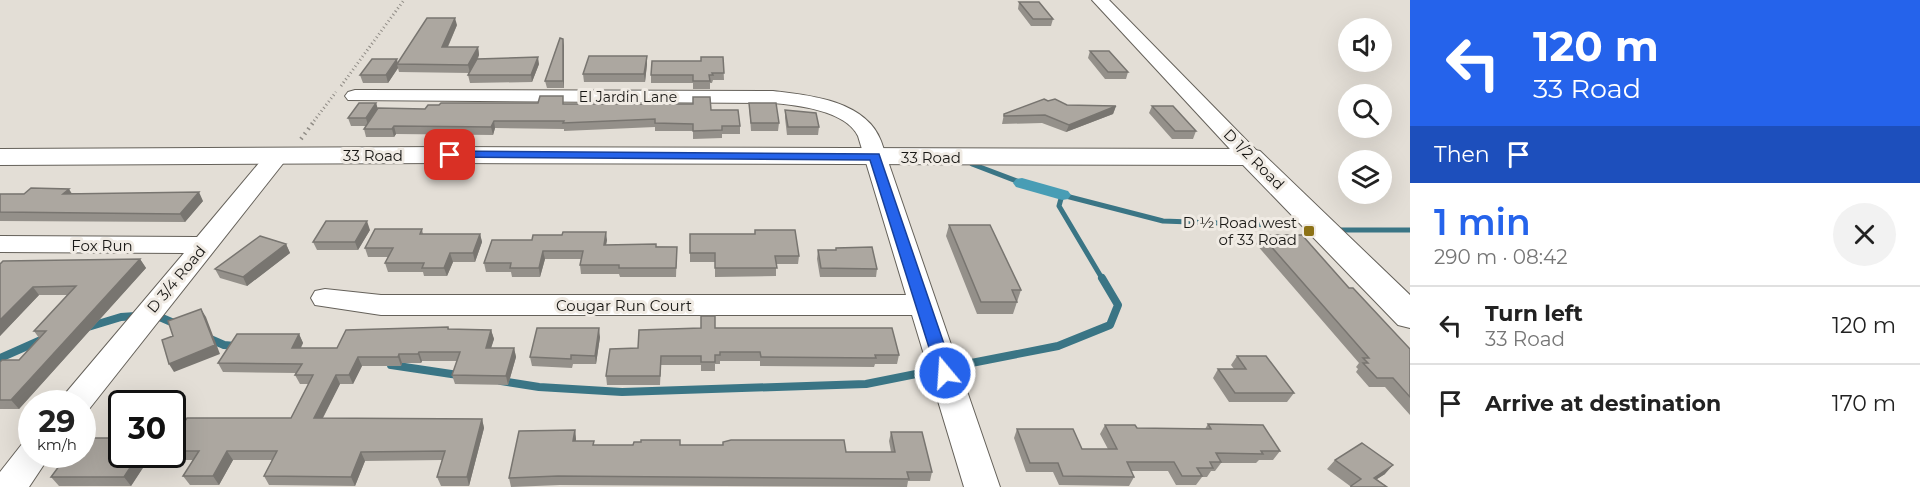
<!DOCTYPE html>
<meta charset="utf-8">
<style>
body{margin:0;font-family:Montserrat,sans-serif;background:#f2f2f2;color:#222;height:100vh;display:flex;flex-direction:column;font-size:22px;white-space:nowrap}
*{box-sizing:border-box;margin:0}
p{font-size:20px;color:#767676}
.icon{flex:none;width:33px;height:33px;fill:none;stroke:currentColor;stroke-width:2;stroke-linecap:round;stroke-linejoin:round}
.map{position:relative;flex:1;overflow:hidden}
.side{display:flex;flex-direction:column;background:#fff;width:510px}
.side>*{flex:none}
.hud{background:#2563eb;color:#fff;overflow:hidden}
.controls{position:absolute;left:1338px;top:18px;display:grid;gap:12px}
.controls a{display:grid;place-items:center;width:54px;height:54px;border-radius:50%;background:#fff;box-shadow:0 6px 24px #0002;font-size:30px}
.speed{position:absolute;left:18px;top:390px;display:flex;gap:12px;font-size:30px;font-weight:700;text-align:center}
.speed>*{display:grid;place-content:center;width:78px;height:78px;border-radius:50%;background:#fff;box-shadow:0 6px 24px #0002;line-height:1}
.speed small{font-size:15px;font-weight:400}
.speed .limit{border:3px solid #111;border-radius:9px;background:#fff;color:#111}
.pin{position:absolute;display:grid;place-items:center;width:51px;height:51px;color:#fff;margin:-26px;border-radius:12px;box-shadow:0 3px 9px #0006}
.me{position:absolute;width:66px;margin:-33px;rotate:342deg;stroke-linejoin:round;filter:drop-shadow(0 0 4px #0008)}
.turn{display:flex;align-items:center;gap:21px;height:126px;padding:0 24px;font-size:27px}
.turn .icon{width:78px;height:78px;stroke-width:2.5}
.turn b{display:block;font-size:42px;line-height:51px}
.then{display:flex;align-items:center;height:57px;padding:0 24px;background:#0003;gap:12px;font-size:22px}
.round{display:grid;place-items:center;flex:none;width:63px;height:63px;border-radius:32px;background:#f2f2f2}
.head{display:flex;align-items:center;justify-content:space-between;height:102px;padding:0 24px}
h1{font-size:36px;font-weight:600;line-height:45px;color:#2563eb}
ul{padding:0;list-style:none}
li{display:flex;align-items:center;gap:18px;height:78px;padding:0 24px;border-top:2px solid #e0e0e0}
li div{flex:1}
li b{display:block;font-size:22px}
li em{font-style:normal}
main{display:flex;flex:1;min-height:0}
.map>svg:first-child{display:block}
</style>
<main>
<div class="map">
<svg width="1410" height="487" viewBox="0 0 1410 487">
<rect width="100%" height="100%" fill="#e3ded6"/>
<g fill="none" stroke-linecap="round" stroke-linejoin="round">
<path stroke="#3a7585" stroke-width="5" d="M 972,164 L 1022,183
M 1340,230 L 1410,230
M 1103,280 L 1059,206 L 1062,195 L 1163,221 L 1275,225"/>
<path stroke="#3a7585" stroke-width="8" d="M 155,315 L 176,324
M 88,327 L 121,317 L 136,316
M 208,338 L 224,345 L 235,346
M 0,358 L 41,340
M 391,365 L 458,375
M 951,367 L 1058,346 L 1110,325 L 1118,305 L 1102,278
M 501,381 L 539,387 L 622,392 L 866,384 L 936,370"/>
<path fill="#489db5" fill-rule="evenodd" d="M 1022,178 L 1068,191 L 1071,195 L 1068,199 L 1062,200 L 1016,187 L 1013,183 L 1016,179 Z"/>
<defs>
<path id="minor" d="M 1092,0 L 1109,0 L 1258,152 L 1261,157 L 1258,162 L 1250,164 L 1242,162 Z
M 355,90 L 773,91 C 810,95 866,101 881,141 L 1000,487 L 964,487 L 912,315 L 381,315 L 315,305 L 311,298 L 315,291 L 325,289 L 381,295 L 906,295 L 858,136 C 846,111 798,105 773,103 L 348,100 L 345,96 L 348,92 Z
M 277,149 L 285,151 L 288,156 L 285,161 L 86,413 L 82,414 L 82,404 L 59,404 L 64,395 L 184,253 L 0,252 L 0,236 L 197,237 L 269,151 Z
M 32,441 L 32,454 L 51,454 L 29,487 L 0,487 L 0,472 L 22,444 Z"/>
<path id="major" d="M 450,147 L 1250,149 L 1260,151 L 1410,295 L 1410,328 L 1398,325 L 1243,165 L 450,163 L 0,165 L 0,149 Z"/>
</defs>
<use href="#minor" stroke="#65615a" stroke-width="2"/>
<use href="#major" stroke="#65615a" stroke-width="2"/>
<path stroke="#8f8b85" stroke-width="3" stroke-dasharray="1 3" stroke-linecap="butt" d="M 341,86 L 404,0
M 314,121 L 336,92"/>
<path stroke="#8f8b85" stroke-width="4" stroke-dasharray="1.5 4.5" stroke-linecap="butt" d="M 301,139 L 315,120"/>
<use href="#minor" fill="#fff" fill-rule="evenodd"/>
<use href="#major" fill="#fff" fill-rule="evenodd"/>
</g>
<path fill="#94908a" d="M 1019,2 L 1053,19 L 1051,26 L 1031,26 L 1018,9 Z
M 457,25 L 448,47 L 478,47 L 479,55 L 478,59 L 539,64 L 532,82 L 470,83 L 468,75 L 470,73 L 399,72 L 398,68 L 388,83 L 363,83 L 360,75 L 398,63 Z
M 564,46 L 564,88 L 547,88 L 545,81 Z
M 1090,51 L 1128,72 L 1126,79 L 1105,79 L 1088,58 Z
M 647,56 L 647,64 L 645,82 L 584,82 L 583,74 Z
M 723,57 L 724,80 L 713,80 L 712,83 L 710,83 L 710,89 L 693,89 L 693,83 L 651,83 L 651,75 L 701,61 Z
M 1048,101 L 1067,105 L 1116,106 L 1113,114 L 1066,132 L 1042,123 L 1002,124 L 1004,114 Z
M 376,103 L 378,109 L 425,109 L 564,104 L 711,110 L 740,126 L 740,134 L 722,134 L 722,138 L 693,139 L 693,131 L 655,131 L 655,127 L 564,131 L 564,129 L 495,128 L 493,135 L 396,134 L 394,137 L 366,137 L 364,129 L 366,126 L 351,126 L 348,118 Z
M 749,103 L 779,123 L 778,131 L 751,131 Z
M 1152,106 L 1196,131 L 1193,139 L 1172,139 L 1149,113 Z
M 785,110 L 819,127 L 818,135 L 787,135 L 785,118 Z
M 72,193 L 203,201 L 185,222 L 0,221 L 0,194 Z
M 949,225 L 1021,290 L 1013,314 L 977,314 L 946,236 Z
M 422,229 L 423,234 L 480,234 L 482,242 L 475,262 L 453,262 L 447,276 L 424,276 L 423,272 L 388,272 L 385,263 L 388,257 L 368,257 L 365,248 Z
M 370,230 L 358,250 L 317,250 L 313,242 Z
M 755,230 L 799,256 L 798,264 L 776,264 L 776,276 L 715,277 L 715,262 L 690,262 L 690,253 L 755,234 Z
M 1261,235 L 1349,288 L 1410,349 L 1410,415 L 1385,387 L 1369,387 L 1356,372 L 1358,369 L 1356,367 L 1359,363 L 1256,244 Z
M 492,240 L 607,240 L 606,245 L 677,247 L 676,277 L 620,277 L 619,274 L 581,274 L 580,265 L 581,259 L 545,259 L 540,277 L 512,277 L 511,272 L 486,272 L 484,263 Z
M 286,244 L 290,253 L 247,286 L 220,278 L 215,269 Z
M 836,248 L 877,269 L 876,277 L 820,277 L 817,259 L 818,250 L 836,250 Z
M 140,259 L 146,268 L 19,409 L 0,409 L 0,362 L 19,360 L 39,338 L 34,331 L 67,295 L 39,295 L 0,336 L 0,264 Z
M 448,327 L 449,329 L 491,330 L 494,339 L 491,348 L 514,348 L 516,357 L 508,385 L 455,384 L 452,375 L 457,361 L 422,361 L 421,363 L 402,363 L 401,366 L 362,366 L 353,384 L 340,384 L 323,418 L 482,419 L 484,428 L 469,486 L 441,486 L 437,477 L 442,460 L 365,461 L 355,486 L 269,485 L 264,476 L 272,460 L 233,460 L 219,485 L 190,485 L 183,476 L 193,460 L 172,460 L 168,454 L 172,454 L 172,440 L 291,418 L 309,384 L 300,384 L 295,375 L 297,373 L 223,372 L 218,363 L 299,334 L 303,343 L 301,348 L 337,348 Z
M 715,328 L 899,355 L 897,364 L 875,364 L 874,367 L 760,366 L 760,361 L 720,361 L 720,364 L 715,364 L 715,371 L 701,371 L 701,365 L 661,365 L 660,385 L 607,385 L 606,376 L 638,348 Z
M 600,337 L 596,364 L 573,364 L 572,368 L 532,366 L 530,357 Z
M 1237,356 L 1294,393 L 1287,402 L 1229,402 L 1213,378 L 1218,369 L 1234,369 L 1231,365 Z
M 1208,424 L 1280,451 L 1273,460 L 1259,460 L 1256,463 L 1221,463 L 1215,471 L 1211,471 L 1207,477 L 1202,477 L 1196,485 L 1176,485 L 1168,471 L 1131,471 L 1134,477 L 1129,486 L 1059,485 L 1053,472 L 1026,472 L 1014,438 L 1017,429 L 1082,449 L 1108,449 L 1100,434 L 1105,425 L 1137,428 L 1205,429 Z
M 575,430 L 576,441 L 594,441 L 594,445 L 680,445 L 846,452 L 891,452 L 889,441 L 891,432 L 932,472 L 930,481 L 908,481 L 907,487 L 560,485 L 511,487 L 509,478 Z
M 122,454 L 152,454 L 131,486 L 59,486 L 51,477 Z
M 1335,460 L 1385,474 L 1377,479 L 1387,487 L 1350,487 L 1350,486 L 1327,469 Z"/>
<path fill="#787570" d="M 455,18 L 457,25 L 444,55 L 442,47 Z
M 563,39 L 564,46 L 564,88 L 563,81 Z
M 478,47 L 479,55 L 470,73 L 468,65 Z
M 647,56 L 647,64 L 645,82 L 644,74 Z
M 538,57 L 539,64 L 532,82 L 531,75 Z
M 397,59 L 398,64 L 397,64 L 398,68 L 388,83 L 386,75 Z
M 376,103 L 378,110 L 368,126 L 366,118 Z
M 1116,106 L 1113,114 L 1066,132 L 1069,125 Z
M 494,121 L 495,128 L 493,135 L 491,127 Z
M 394,126 L 396,134 L 394,137 L 392,129 Z
M 69,189 L 74,197 L 63,194 Z
M 199,192 L 203,201 L 185,222 L 180,214 Z
M 367,221 L 370,230 L 358,250 L 355,242 Z
M 606,232 L 607,240 L 604,254 L 604,245 Z
M 480,234 L 482,242 L 475,262 L 473,253 Z
M 286,244 L 290,253 L 247,286 L 243,277 Z
M 543,251 L 545,259 L 540,277 L 539,268 Z
M 450,253 L 453,262 L 447,276 L 444,268 Z
M 140,259 L 146,268 L 19,409 L 11,400 Z
M 33,287 L 39,295 L 0,336 L 0,320 Z
M 201,309 L 206,317 L 220,354 L 174,372 L 169,364 Z
M 599,328 L 600,337 L 596,364 L 595,356 Z
M 491,330 L 494,339 L 488,357 L 486,348 Z
M 299,334 L 303,343 L 296,356 L 292,348 Z
M 514,348 L 516,357 L 508,385 L 506,376 Z
M 419,352 L 422,361 L 421,363 L 418,354 Z
M 399,354 L 402,363 L 401,366 L 398,357 Z
M 358,357 L 362,366 L 353,384 L 349,375 Z
M 336,375 L 340,384 L 318,427 L 314,418 Z
M 482,419 L 484,428 L 469,486 L 467,477 Z
M 575,430 L 576,439 L 575,450 L 573,441 Z
M 227,451 L 233,460 L 219,485 L 213,476 Z
M 361,452 L 365,461 L 355,486 L 351,477 Z
M 139,454 L 152,454 L 131,486 L 124,477 Z
M 1393,465 L 1385,474 L 1366,486 L 1374,478 Z"/>
<path fill="#aca7a0" stroke="#787570" stroke-width="1.5" d="M 1019,2 L 1039,2 L 1053,19 L 1033,19 Z
M 427,18 L 455,18 L 442,47 L 478,47 L 468,65 L 397,64 Z
M 560,38 L 563,39 L 563,81 L 545,81 Z
M 1090,51 L 1109,51 L 1128,72 L 1108,72 Z
M 589,56 L 647,56 L 644,74 L 583,74 Z
M 538,57 L 531,75 L 468,75 L 477,59 Z
M 701,57 L 723,57 L 724,73 L 712,73 L 713,75 L 709,75 L 710,81 L 693,81 L 693,75 L 651,75 L 652,61 L 701,61 Z
M 372,59 L 397,59 L 386,75 L 360,75 Z
M 540,96 L 563,96 L 563,104 L 693,104 L 693,97 L 710,97 L 711,110 L 738,110 L 740,126 L 722,126 L 722,130 L 693,131 L 693,124 L 655,123 L 655,119 L 563,123 L 564,121 L 494,121 L 491,127 L 394,126 L 392,129 L 364,129 L 378,108 L 425,109 L 428,105 L 439,105 L 441,103 L 538,103 Z
M 1044,99 L 1048,101 L 1055,99 L 1067,105 L 1116,106 L 1069,125 L 1045,115 L 1004,116 L 1004,114 Z
M 359,103 L 376,103 L 366,118 L 348,118 Z
M 749,103 L 776,103 L 779,123 L 751,123 Z
M 1152,106 L 1173,106 L 1196,131 L 1175,131 Z
M 785,110 L 816,113 L 819,127 L 788,127 Z
M 31,188 L 69,189 L 63,194 L 199,192 L 180,214 L 0,212 L 0,194 L 24,194 Z
M 326,221 L 367,221 L 355,242 L 313,242 Z
M 949,225 L 990,225 L 1021,290 L 1012,290 L 1017,302 L 981,302 Z
M 375,229 L 422,229 L 420,234 L 480,234 L 473,253 L 450,253 L 444,268 L 422,268 L 424,263 L 385,263 L 393,248 L 365,248 Z
M 755,230 L 795,230 L 799,256 L 775,256 L 777,268 L 715,268 L 715,253 L 690,253 L 690,234 L 755,234 Z
M 563,232 L 606,232 L 604,245 L 656,244 L 656,247 L 677,247 L 676,268 L 619,268 L 619,265 L 580,265 L 583,251 L 543,251 L 539,268 L 510,268 L 511,263 L 484,263 L 492,240 L 532,240 L 533,235 L 562,235 Z
M 1261,235 L 1302,235 L 1349,288 L 1353,288 L 1410,349 L 1410,397 L 1393,378 L 1377,378 L 1363,363 L 1368,363 L 1363,358 L 1369,358 Z
M 260,236 L 286,244 L 243,277 L 215,269 Z
M 872,247 L 877,269 L 821,268 L 818,250 L 836,250 L 836,248 Z
M 140,259 L 11,400 L 0,400 L 0,362 L 2,360 L 19,360 L 46,331 L 34,331 L 76,286 L 33,287 L 0,320 L 0,264 L 3,261 Z
M 201,309 L 215,345 L 169,364 L 162,340 L 173,336 L 168,321 Z
M 701,316 L 715,316 L 715,328 L 892,328 L 899,355 L 875,355 L 876,358 L 761,357 L 760,352 L 720,352 L 720,355 L 715,355 L 715,362 L 701,362 L 701,356 L 661,356 L 660,376 L 606,376 L 610,349 L 638,348 L 639,330 L 701,328 Z
M 448,327 L 448,329 L 491,330 L 486,348 L 514,348 L 506,376 L 452,375 L 460,352 L 419,352 L 418,354 L 399,354 L 398,357 L 358,357 L 349,375 L 336,375 L 314,418 L 482,419 L 467,477 L 437,477 L 445,451 L 361,452 L 351,477 L 264,476 L 277,451 L 227,451 L 213,476 L 183,476 L 199,451 L 172,451 L 172,440 L 187,418 L 291,418 L 313,375 L 295,375 L 302,364 L 218,363 L 237,334 L 299,334 L 292,348 L 337,348 L 346,330 Z
M 537,328 L 599,328 L 595,356 L 571,355 L 571,359 L 530,357 Z
M 1237,356 L 1266,356 L 1294,393 L 1235,393 L 1218,369 L 1246,369 Z
M 1208,424 L 1263,425 L 1280,451 L 1261,451 L 1263,454 L 1216,453 L 1221,462 L 1210,462 L 1213,468 L 1197,468 L 1202,476 L 1182,476 L 1174,462 L 1127,462 L 1134,477 L 1063,476 L 1058,463 L 1030,463 L 1017,429 L 1073,429 L 1082,449 L 1117,449 L 1105,425 L 1135,425 L 1137,428 L 1211,429 Z
M 575,430 L 573,441 L 594,441 L 593,445 L 633,445 L 634,442 L 641,442 L 641,440 L 680,440 L 680,445 L 723,445 L 723,442 L 731,440 L 844,440 L 846,452 L 895,452 L 891,432 L 922,432 L 932,472 L 907,472 L 909,479 L 558,476 L 509,478 L 519,431 Z
M 82,438 L 122,438 L 122,454 L 139,454 L 124,477 L 51,477 L 68,454 L 82,454 Z
M 1362,443 L 1393,465 L 1374,478 L 1387,487 L 1352,487 L 1351,486 L 1361,479 L 1335,460 Z"/>
<path fill="#2563eb" stroke="#184099" stroke-width="1.5" d="M 450,151 L 879,154 L 954,373 L 951,377 L 945,379 L 940,377 L 937,373 L 870,160 L 446,157 L 446,152 Z"/>
<rect fill="#8d7216" stroke="#f0ebe4" stroke-width="2" x="1303" y="225" width="12" height="12" rx="3"/>
<g text-anchor="middle" dominant-baseline="central" stroke-width="6" stroke-linejoin="round" paint-order="stroke">
<g font-size="14" fill="#1a1916" stroke="#f0ebe4">
<text x="628" y="97">El Jardin Lane</text>
</g>
<g font-size="15" fill="#1a1916" stroke="#f0ebe4">
<text x="373" y="155">33 Road</text>
<text x="931" y="157">33 Road</text>
<text transform="translate(1254 159) rotate(45)">D 1/2 Road</text>
<text x="102" y="245">Fox Run</text>
<text transform="translate(176 279) rotate(-50)">D 3/4 Road</text>
<text x="624" y="305">Cougar Run Court</text>
</g>
<g font-size="15" fill="#1a1916" stroke="#f0ebe4" text-anchor="end">
<text x="1297" y="222">D ½ Road west<tspan x="1297" dy="17">of 33 Road</tspan></text>
</g>
</g>
</svg>
<div class="controls">
<a><svg class="icon" aria-label="sound" viewBox="0 0 24 24"><path d="M4 9h4l5-4v14l-5-4H4zM17 9q2 3 0 6"/></svg></a>
<a><svg class="icon" aria-label="search" viewBox="0 0 24 24"><circle cx="10" cy="10" r="6"/><path d="M15 15l6 6"/></svg></a>
<a><svg class="icon" aria-label="layers" viewBox="0 0 24 24"><path d="M12 4l9 5-9 5-9-5zM3 14l9 5 9-5"/></svg></a>
</div>
<div class="speed"><div>29<small>km/h</small></div><div class="limit">30</div></div>
<div class="pin" style="left:450px;top:155px;background:#d93025"><svg class="icon" aria-label="arrive" viewBox="0 0 24 24"><path d="M6 21V4h12l-3 4 3 4H6"/></svg></div>
<svg class="me" style="left:945px;top:373px" viewBox="-20 -20 40 40"><circle r="17" fill="#2563eb" stroke="#fff" stroke-width="3"/><path d="M0-11L8 9 0 5-8 9z" fill="#fff"/></svg>
</div>
<section class="side">
<div class="hud">
<div class="turn"><svg class="icon" aria-label="left" viewBox="0 0 24 24"><path d="M17 20v-9H6M10 6l-5 5 5 5"/></svg><div><b>120 m</b>33 Road</div></div>
<div class="then">Then<svg class="icon" aria-label="arrive" viewBox="0 0 24 24"><path d="M6 21V4h12l-3 4 3 4H6"/></svg></div>
</div>
<div class="head"><div><h1>1 min</h1><p>290 m · 08:42</p></div><a class="round"><svg class="icon" aria-label="close" viewBox="0 0 24 24"><path d="M6 6l12 12M18 6L6 18"/></svg></a></div>
<ul>
<li><svg class="icon" aria-label="left" viewBox="0 0 24 24"><path d="M17 20v-9H6M10 6l-5 5 5 5"/></svg><div><b>Turn left</b><p>33 Road</p></div><em>120 m</em></li>
<li><svg class="icon" aria-label="arrive" viewBox="0 0 24 24"><path d="M6 21V4h12l-3 4 3 4H6"/></svg><div><b>Arrive at destination</b></div><em>170 m</em></li>
</ul>
</section>
</main>
